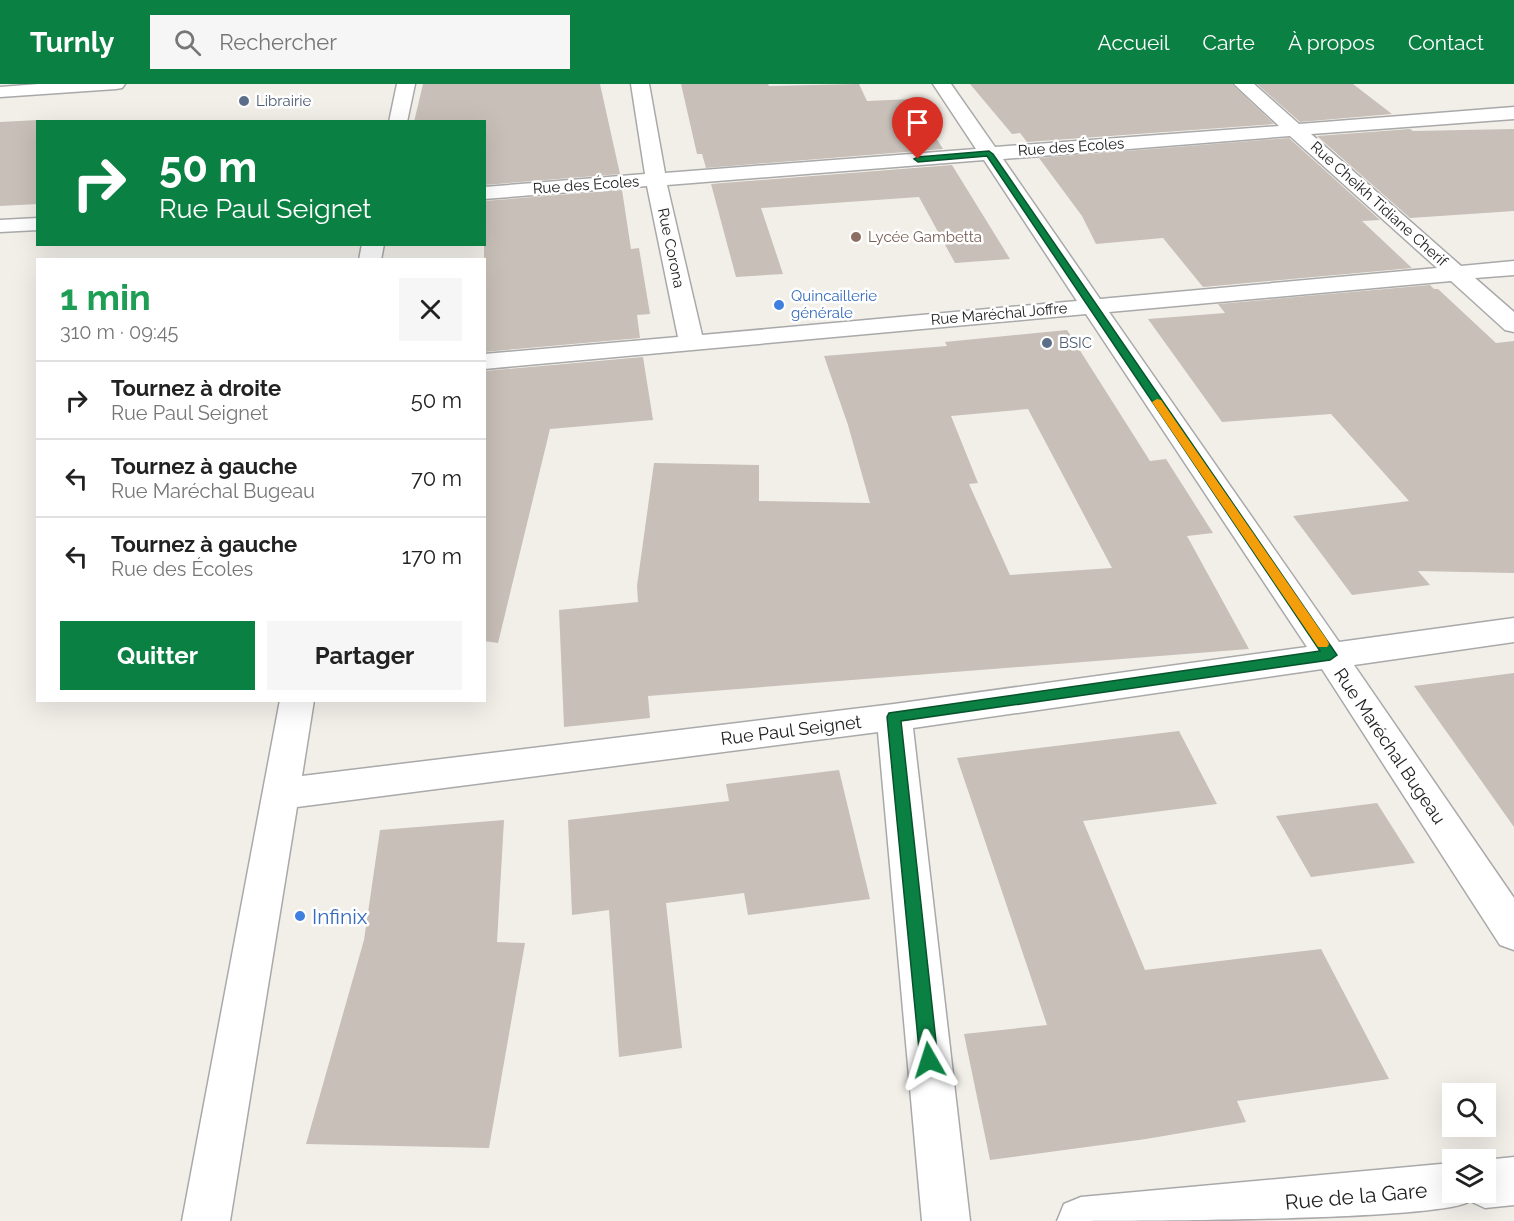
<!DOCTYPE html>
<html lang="fr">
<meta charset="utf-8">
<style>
body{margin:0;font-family:Raleway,sans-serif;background:#f6f6f6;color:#222;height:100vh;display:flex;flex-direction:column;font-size:22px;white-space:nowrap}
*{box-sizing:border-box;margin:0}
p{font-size:20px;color:#767676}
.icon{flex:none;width:33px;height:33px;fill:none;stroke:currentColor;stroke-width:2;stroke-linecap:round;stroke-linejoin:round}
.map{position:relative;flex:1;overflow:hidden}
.panel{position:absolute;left:36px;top:174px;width:450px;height:444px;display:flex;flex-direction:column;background:#fff;border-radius:0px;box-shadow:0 6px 24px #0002}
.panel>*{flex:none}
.top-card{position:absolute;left:36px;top:36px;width:450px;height:126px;border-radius:0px;box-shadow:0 6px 24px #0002;background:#0b8043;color:#fff;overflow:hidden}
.fabs{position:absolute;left:1442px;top:999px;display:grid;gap:12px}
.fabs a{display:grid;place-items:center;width:54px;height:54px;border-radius:0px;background:#fff;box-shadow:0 6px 24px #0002;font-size:30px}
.pin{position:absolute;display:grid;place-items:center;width:51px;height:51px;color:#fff;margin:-62px -26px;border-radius:50% 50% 50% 0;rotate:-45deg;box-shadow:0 0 6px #0007}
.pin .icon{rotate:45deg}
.me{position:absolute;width:66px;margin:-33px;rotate:354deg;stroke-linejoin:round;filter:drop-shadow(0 0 4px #0008)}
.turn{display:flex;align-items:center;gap:21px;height:126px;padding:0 24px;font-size:27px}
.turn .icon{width:78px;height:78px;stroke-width:2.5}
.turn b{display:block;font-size:42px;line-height:51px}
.round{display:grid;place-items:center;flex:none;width:63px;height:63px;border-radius:0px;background:#f6f6f6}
.head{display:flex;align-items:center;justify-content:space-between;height:102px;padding:0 24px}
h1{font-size:36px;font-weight:700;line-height:45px;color:#1e9e55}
.primary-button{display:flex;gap:12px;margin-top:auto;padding:12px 24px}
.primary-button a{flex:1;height:69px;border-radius:0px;background:#0b8043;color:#fff;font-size:24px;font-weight:700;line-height:69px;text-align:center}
.primary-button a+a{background:#f6f6f6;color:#222}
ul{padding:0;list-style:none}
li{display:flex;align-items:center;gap:18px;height:78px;padding:0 24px;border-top:2px solid #e0e0e0}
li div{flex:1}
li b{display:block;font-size:22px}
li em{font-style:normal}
header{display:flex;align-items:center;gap:36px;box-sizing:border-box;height:84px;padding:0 30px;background:#0b8043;color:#fff}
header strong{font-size:28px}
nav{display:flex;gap:33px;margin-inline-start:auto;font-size:21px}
.search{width:420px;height:54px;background:#f6f6f6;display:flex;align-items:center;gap:15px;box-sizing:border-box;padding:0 21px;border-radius:0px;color:#767676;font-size:22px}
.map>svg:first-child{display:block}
</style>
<header>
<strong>Turnly</strong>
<div class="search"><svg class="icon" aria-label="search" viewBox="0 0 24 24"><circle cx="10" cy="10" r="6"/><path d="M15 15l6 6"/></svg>Rechercher</div>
<nav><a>Accueil</a><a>Carte</a><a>À propos</a><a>Contact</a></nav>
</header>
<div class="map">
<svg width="1514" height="1137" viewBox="0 0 1514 1137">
<rect width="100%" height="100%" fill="#f2efe9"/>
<path fill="#c7bfb8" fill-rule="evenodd" d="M 423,0 L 600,0 L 620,90 L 484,101 L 484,38 L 414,38 Z
M 681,0 L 768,0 L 769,2 L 859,0 L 867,17 L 912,15 L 943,65 L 706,84 L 702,70 L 697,70 Z
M 970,0 L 1232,0 L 1274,40 L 1027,58 L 1020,49 L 1012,50 Z
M 1257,0 L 1353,0 L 1392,30 L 1300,38 Z
M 38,36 L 38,120 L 0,122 L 0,38 Z
M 1410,45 L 1413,47 L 1514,45 L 1514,127 L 1410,134 L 1317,52 Z
M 1289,54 L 1380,136 L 1362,137 L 1412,184 L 1203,203 L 1163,154 L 1096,160 L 1082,132 L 1039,74 Z
M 952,81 L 1010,175 L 955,179 L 919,113 L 761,124 L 783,190 L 736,193 L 711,100 Z
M 622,106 L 631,165 L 639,164 L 650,230 L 637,231 L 640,254 L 484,268 L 484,117 Z
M 1430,201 L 1434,205 L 1438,205 L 1496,259 L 1514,257 L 1514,489 L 1418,487 L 1430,501 L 1352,511 L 1293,432 L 1409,417 L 1331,330 L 1222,338 L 1148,235 L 1225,229 L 1218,220 Z
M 1067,246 L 1150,377 L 1166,375 L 1213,449 L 1187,452 L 1249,565 L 648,612 L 650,634 L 564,643 L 559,526 L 638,518 L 637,502 L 654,379 L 759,381 L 759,417 L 870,419 L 848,341 L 824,272 L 947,262 L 945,258 ZM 1028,325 L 1112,484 L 1010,491 L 969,400 L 978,399 L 951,332 Z
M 643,273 L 653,336 L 550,345 L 498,559 L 484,557 L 484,287 Z
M 1514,589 L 1514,743 L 1414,602 Z
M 1179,647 L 1217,720 L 1083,737 L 1145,886 L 1321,865 L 1389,995 L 1237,1017 L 1246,1038 L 1146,1055 L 990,1076 L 964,950 L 1047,941 L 957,674 Z
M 839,686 L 870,815 L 748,831 L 744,809 L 666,819 L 682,964 L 619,973 L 609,826 L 572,831 L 568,736 L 729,717 L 726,700 Z
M 1377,719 L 1415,779 L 1311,793 L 1276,732 Z
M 504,736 L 497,858 L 525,859 L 489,1064 L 306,1060 L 364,856 L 380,746 Z"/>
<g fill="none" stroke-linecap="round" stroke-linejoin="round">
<defs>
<path id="minor" d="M 39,0 L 125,0 L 122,4 L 116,5 L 0,13 L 0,3 Z
M 397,0 L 415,0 L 407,38 L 389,38 Z
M 631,0 L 649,0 L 665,89 L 976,65 L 933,0 L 951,0 L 995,63 L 1279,42 L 1234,0 L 1254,0 L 1299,40 L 1514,23 L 1514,35 L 1311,50 L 1461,182 L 1514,177 L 1514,191 L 1475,194 L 1514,228 L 1514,248 L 1505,246 L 1451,197 L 1109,228 L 1339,558 L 1514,534 L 1514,558 L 1354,581 L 1514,814 L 1514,866 L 1500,861 L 1322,585 L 913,644 L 970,1137 L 922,1137 L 878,648 L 297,723 L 230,1137 L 182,1137 L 280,616 L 314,616 L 302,692 L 894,620 L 1307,563 L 1086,230 L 484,285 L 484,270 L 678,253 L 647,102 L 484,115 L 484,103 L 645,90 ZM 1290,52 L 1437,184 L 1100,215 L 1003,75 ZM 984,76 L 1077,217 L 702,251 L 667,101 Z
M 38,134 L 38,146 L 0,148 L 0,136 Z
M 362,160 L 384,160 L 381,176 L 359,176 Z
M 1514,1073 L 1514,1121 L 1485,1124 L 1470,1117 C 1445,1137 1113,1137 1057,1137 L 1064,1120 L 1081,1113 L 1452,1079 L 1452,1108 L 1485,1108 L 1485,1076 Z"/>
</defs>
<use href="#minor" stroke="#a9a9a9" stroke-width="3"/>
<use href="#minor" fill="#fff" fill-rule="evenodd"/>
</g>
<path fill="#0b8043" stroke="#07532c" stroke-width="1.5" d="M 989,67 L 993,70 L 1337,571 L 1330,576 L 901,637 L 938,976 L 936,983 L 929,985 L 923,983 L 920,976 L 887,633 L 889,629 L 1320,567 L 987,72 L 918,78 L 914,75 L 918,73 Z"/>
<path fill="#f59e0b" d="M 1157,315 L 1161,316 L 1327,556 L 1329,560 L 1327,563 L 1318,563 L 1152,318 Z"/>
<g fill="#5c6f8a" stroke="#fff" stroke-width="2">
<circle cx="244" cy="17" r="6"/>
<circle cx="1047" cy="259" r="6"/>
</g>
<circle fill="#8d6e63" stroke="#fff" stroke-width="2" cx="856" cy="153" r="6"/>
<g fill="#3f7fe0" stroke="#fff" stroke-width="2">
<circle cx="779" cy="221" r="6"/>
<circle cx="300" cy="832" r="6"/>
</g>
<g text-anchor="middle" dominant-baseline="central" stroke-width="5" stroke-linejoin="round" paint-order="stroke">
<g font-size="15" fill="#4e5e75" stroke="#fff" text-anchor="start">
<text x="256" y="17">Librairie</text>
<text x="1059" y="259">BSIC</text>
</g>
<g font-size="15" fill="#222" stroke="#fff">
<text transform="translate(1071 63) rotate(-4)">Rue des Écoles</text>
<text transform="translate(586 101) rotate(-4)">Rue des Écoles</text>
<text transform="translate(1379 120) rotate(42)">Rue Cheikh Tidiane Cherif</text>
<text transform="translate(671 164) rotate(78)">Rue Corona</text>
<text transform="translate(999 230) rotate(-5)">Rue Maréchal Joffre</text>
</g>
<g font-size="15" fill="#785e54" stroke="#fff" text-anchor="start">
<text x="868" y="153">Lycée Gambetta</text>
</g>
<g font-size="15" fill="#366cbe" stroke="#fff" text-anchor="start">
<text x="791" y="212">Quincaillerie<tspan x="791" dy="17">générale</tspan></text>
</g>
<g font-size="18" fill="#222" stroke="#fff">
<text transform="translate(791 646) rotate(-7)">Rue Paul Seignet</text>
<text transform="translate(1390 662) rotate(56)">Rue Maréchal Bugeau</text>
</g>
<g font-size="21" fill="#366cbe" stroke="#fff" text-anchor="start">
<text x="312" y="832">Infinix</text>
</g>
<g font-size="21" fill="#222" stroke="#fff">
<text transform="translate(1356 1112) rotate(-5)">Rue de la Gare</text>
</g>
</g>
</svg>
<div class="fabs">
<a><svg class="icon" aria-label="search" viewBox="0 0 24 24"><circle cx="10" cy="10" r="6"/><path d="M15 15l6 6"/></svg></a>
<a><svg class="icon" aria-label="layers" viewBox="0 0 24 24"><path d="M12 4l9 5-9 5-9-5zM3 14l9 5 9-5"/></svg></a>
</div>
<div class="pin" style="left:918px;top:75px;background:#d93025"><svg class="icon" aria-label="arrive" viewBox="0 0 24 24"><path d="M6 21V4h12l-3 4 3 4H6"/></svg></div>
<svg class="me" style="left:929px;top:976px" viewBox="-20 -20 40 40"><path d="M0-17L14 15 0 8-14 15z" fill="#0b8043" stroke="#fff" stroke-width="4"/></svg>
<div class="top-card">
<div class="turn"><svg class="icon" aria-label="right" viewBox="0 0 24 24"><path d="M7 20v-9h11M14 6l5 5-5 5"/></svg><div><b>50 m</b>Rue Paul Seignet</div></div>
</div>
<section class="panel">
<div class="head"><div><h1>1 min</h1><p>310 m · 09:45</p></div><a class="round"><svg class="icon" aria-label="close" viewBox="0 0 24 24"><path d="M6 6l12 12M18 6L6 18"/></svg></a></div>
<ul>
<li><svg class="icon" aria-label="right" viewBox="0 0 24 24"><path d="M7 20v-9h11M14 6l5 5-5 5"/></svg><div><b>Tournez à droite</b><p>Rue Paul Seignet</p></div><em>50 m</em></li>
<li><svg class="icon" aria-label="left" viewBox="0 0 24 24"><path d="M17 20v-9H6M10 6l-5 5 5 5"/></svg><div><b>Tournez à gauche</b><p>Rue Maréchal Bugeau</p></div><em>70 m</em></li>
<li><svg class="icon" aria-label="left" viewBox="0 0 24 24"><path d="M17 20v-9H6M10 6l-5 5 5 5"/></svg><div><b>Tournez à gauche</b><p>Rue des Écoles</p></div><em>170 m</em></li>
</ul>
<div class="primary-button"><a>Quitter</a><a>Partager</a></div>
</section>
</div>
